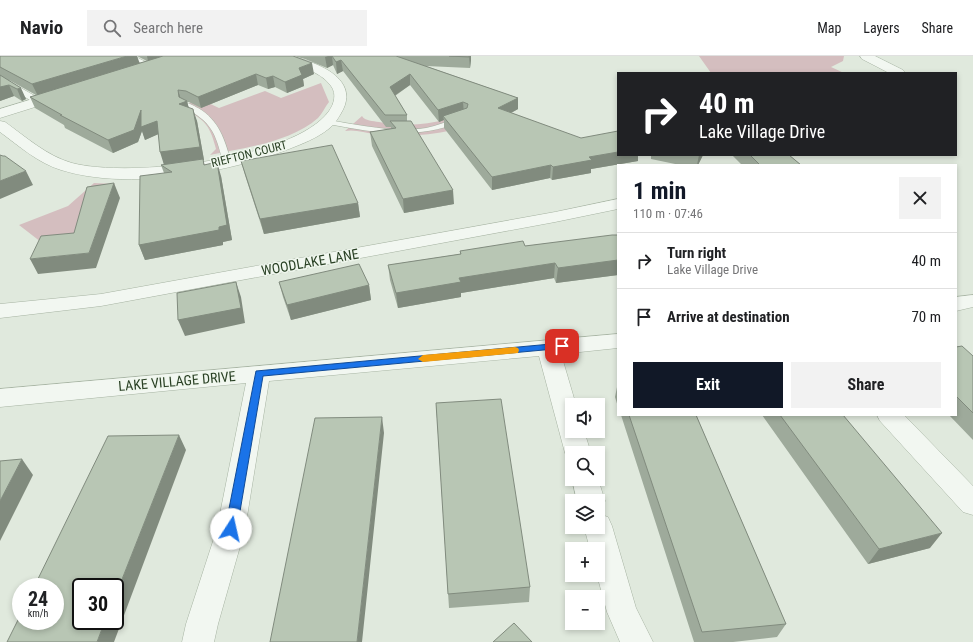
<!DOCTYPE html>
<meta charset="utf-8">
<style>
body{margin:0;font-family:"Roboto Condensed",sans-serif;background:#f2f2f2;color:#202124;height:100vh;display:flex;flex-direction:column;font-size:15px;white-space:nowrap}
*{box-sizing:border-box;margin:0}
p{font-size:13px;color:#757577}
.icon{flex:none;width:22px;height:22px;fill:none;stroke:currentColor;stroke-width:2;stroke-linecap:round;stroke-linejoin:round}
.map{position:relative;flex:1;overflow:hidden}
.details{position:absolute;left:617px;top:108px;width:340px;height:252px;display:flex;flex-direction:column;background:#fff;border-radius:0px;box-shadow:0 2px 6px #0003}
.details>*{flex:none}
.top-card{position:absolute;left:617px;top:16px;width:340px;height:84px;border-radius:0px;box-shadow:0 2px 6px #0003;background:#202124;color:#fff;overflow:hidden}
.buttons{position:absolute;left:565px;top:342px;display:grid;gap:8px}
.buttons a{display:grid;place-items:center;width:40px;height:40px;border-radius:0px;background:#fff;box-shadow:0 2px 6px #0003;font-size:20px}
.speed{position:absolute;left:12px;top:522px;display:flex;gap:8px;font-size:20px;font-weight:700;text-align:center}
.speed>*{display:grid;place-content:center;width:52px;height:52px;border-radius:50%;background:#fff;box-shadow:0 2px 6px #0003;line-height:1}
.speed small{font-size:10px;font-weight:400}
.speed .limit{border:2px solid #111;border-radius:6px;background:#fff;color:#111}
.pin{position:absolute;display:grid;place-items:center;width:34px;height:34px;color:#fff;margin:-17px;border-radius:8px;box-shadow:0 2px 6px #0006}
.me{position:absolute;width:44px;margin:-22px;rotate:10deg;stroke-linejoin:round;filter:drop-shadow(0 0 3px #0008)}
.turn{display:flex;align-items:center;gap:14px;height:84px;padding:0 16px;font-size:18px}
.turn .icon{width:52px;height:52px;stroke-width:2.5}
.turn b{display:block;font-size:28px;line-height:34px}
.round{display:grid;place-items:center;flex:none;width:42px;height:42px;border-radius:0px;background:#f2f2f2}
.headline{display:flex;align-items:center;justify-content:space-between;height:68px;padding:0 16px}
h1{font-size:24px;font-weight:700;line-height:30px;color:#111827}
.action{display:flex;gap:8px;margin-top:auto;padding:8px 16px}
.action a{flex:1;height:46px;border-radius:0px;background:#111827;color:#fff;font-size:16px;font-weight:700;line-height:46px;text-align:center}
.action a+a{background:#f2f2f2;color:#202124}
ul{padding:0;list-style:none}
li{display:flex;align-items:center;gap:12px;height:56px;padding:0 16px;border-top:1px solid #e0e0e0}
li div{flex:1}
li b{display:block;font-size:15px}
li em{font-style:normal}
header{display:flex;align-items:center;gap:24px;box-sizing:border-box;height:56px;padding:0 20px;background:#fff;border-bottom:1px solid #e0e0e0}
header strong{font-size:19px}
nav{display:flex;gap:22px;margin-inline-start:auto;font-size:14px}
.search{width:280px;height:36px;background:#f2f2f2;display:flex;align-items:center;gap:10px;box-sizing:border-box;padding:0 14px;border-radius:0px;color:#757577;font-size:15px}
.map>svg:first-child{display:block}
</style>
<header>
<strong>Navio</strong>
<div class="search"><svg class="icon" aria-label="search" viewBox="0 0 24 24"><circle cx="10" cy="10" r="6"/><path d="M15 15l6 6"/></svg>Search here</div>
<nav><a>Map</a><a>Layers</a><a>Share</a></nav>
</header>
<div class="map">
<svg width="973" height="586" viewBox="0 0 973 586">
<rect width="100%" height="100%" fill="#e0e9dd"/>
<path fill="#d4bebf" d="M 699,0 L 844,0 L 843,5 L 831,11 L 844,17 L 711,17 Z
M 321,27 L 329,46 C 325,51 322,58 318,62 C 291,86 244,92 210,99 L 216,93 C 209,65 203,64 180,50 L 200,43 L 219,52 L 265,35 L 281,42 Z
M 362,60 C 365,65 373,65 379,66 C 402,70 424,70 447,63 L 453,74 C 427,80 402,81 376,78 C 365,77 355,73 345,75 Z
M 94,127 L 115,128 L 98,148 L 99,174 L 41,186 L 19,169 L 68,150 Z"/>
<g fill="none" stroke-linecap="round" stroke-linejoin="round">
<defs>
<path id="service" d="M 126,0 L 134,0 L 154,10 L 149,11 Z
M 0,20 L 42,44 L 43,46 L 39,48 L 36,48 L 0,25 Z
M 183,47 C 189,46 193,50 198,52 C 219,64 225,84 231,106 L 230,108 L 224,108 L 223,106 C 215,76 212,66 183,51 Z
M 458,62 L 462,64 L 461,66 C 413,84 377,77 328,68 L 324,66 L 328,64 C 360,69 393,77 426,72 C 437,70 447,65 458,62 Z"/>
<path id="minor" d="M 276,0 C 282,0 289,0 294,1 C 322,8 362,25 340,59 C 338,62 336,66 333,69 C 323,79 307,86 294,91 C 231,117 127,135 61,114 C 38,107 19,90 0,76 L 0,65 L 5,66 C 26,81 47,100 72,107 C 128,122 294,104 329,55 C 334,48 337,38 331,30 C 320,14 294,9 278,3 Z
M 860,0 L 875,0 L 903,14 L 905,17 L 889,17 L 862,3 Z
M 62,34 L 67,35 L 69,38 L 67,41 L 0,62 L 0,53 Z
M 618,143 L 618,153 L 555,166 L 101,250 L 0,262 L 0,248 L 101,238 L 555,156 Z
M 973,239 L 973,251 L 956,255 L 956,241 Z
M 618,278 L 618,292 L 561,298 L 576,349 L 572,349 L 572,375 L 584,375 L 591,397 L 572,397 L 572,405 L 569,404 L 565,397 L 539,300 L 269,325 L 245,473 L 218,568 L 214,586 L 182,586 L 186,568 L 217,473 L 246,327 L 0,351 L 0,333 Z
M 877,359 L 904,359 L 973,430 L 973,459 L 963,456 L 880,365 Z
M 572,423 L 598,423 L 605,445 L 601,453 L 598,454 L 598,445 L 577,445 Z
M 598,458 L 608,461 L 612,470 L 636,552 L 653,586 L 620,586 L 607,556 L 597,519 L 598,493 L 590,493 L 584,471 L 598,471 Z"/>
</defs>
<use href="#service" stroke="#a6b3a2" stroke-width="1"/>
<use href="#minor" stroke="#a6b3a2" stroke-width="1"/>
<use href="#service" fill="#f2f7f1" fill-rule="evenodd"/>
<use href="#minor" fill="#f2f7f1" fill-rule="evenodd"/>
</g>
<path fill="#9eaa9b" d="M 0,0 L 139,7 L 147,5 L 137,0 L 293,0 L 314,18 L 303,23 L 304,30 L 287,37 L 275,31 L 268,33 L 258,29 L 201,52 L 189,46 L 187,46 L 189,52 L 197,65 L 204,104 L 203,104 L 204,109 L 221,120 L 232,184 L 223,186 L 223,189 L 145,204 L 139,189 L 164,117 L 161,109 L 164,108 L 158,78 L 145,84 L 142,75 L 138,86 L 113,97 L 65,72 L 64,69 L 35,52 L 30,41 L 36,39 L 9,24 L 26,43 L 22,45 L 14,40 L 0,45 Z
M 294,0 L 471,0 L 471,4 L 470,12 L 426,10 L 518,42 L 518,53 L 511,57 L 638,105 L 591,113 L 591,117 L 552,124 L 550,122 L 492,134 L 444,72 L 444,64 L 439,66 L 410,29 L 395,40 L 407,59 L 407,65 L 454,148 L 404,157 L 372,90 L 370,76 L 391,73 L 391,71 L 386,71 L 343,15 L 337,18 L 333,9 L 327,12 L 305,3 Z
M 651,99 L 703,99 L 698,109 L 680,109 L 651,103 Z
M 732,99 L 789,99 L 801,109 L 742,109 Z
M 241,105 L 358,147 L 360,161 L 264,178 L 245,119 Z
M 618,179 L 618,219 L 556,227 L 554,222 L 461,237 L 461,241 L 398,252 L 390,224 L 388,209 L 460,198 L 460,195 L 525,190 Z
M 279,226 L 369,229 L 371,244 L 291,264 L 283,241 Z
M 956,291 L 973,300 L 973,384 L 949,359 L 956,359 Z
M 618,326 L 618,351 L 615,341 Z
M 436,347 L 530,531 L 529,546 L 449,552 Z
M 621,359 L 696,359 L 786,568 L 777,581 L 733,586 L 694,586 Z
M 762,359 L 843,359 L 930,492 L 868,508 Z"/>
<path fill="#818b7e" d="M 127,0 L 137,0 L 140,8 L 38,40 L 32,28 Z
M 147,0 L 166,0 L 148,5 Z
M 328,0 L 332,0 L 333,9 L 327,12 L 325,1 Z
M 469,0 L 471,0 L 471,4 L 470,12 Z
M 341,4 L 343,15 L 337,18 L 336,6 Z
M 312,7 L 314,18 L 303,23 L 304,30 L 287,37 L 285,26 L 299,12 Z
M 256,18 L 258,29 L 201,52 L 198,41 Z
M 410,18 L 410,29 L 391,42 L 390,31 Z
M 273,20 L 275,31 L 268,33 L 266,22 Z
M 9,29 L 14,40 L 0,45 L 0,31 Z
M 21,32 L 26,43 L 22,45 L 17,33 Z
M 178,34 L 182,47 L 187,45 L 190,57 L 179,48 Z
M 518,42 L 518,53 L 498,64 L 498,52 Z
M 463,46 L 464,58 L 443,60 L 444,64 L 439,66 L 438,54 Z
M 193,53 L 197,65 L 204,104 L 203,104 L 207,117 L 164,109 L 160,96 Z
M 141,54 L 157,65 L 161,77 L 145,84 L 142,75 L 138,86 L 113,97 L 108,84 Z
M 618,96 L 618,99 L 638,99 L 638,105 L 591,113 L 591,117 L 552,124 L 553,111 L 589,101 Z
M 699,99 L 703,99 L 698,109 L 697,109 Z
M 217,106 L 221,120 L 232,184 L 223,186 L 223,189 L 145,204 L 139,189 Z
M 551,109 L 550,122 L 492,134 L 492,121 Z
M 26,115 L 33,129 L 0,143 L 0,125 Z
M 114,127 L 120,142 L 96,212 L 38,218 L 30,203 L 89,197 Z
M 453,134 L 454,148 L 404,157 L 403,143 Z
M 358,147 L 360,161 L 264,178 L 260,163 Z
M 618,204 L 618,219 L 556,227 L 558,212 Z
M 555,207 L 554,222 L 461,237 L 461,241 L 398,252 L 396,237 L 459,222 Z
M 236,226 L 241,241 L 245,267 L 185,280 L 178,264 Z
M 369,229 L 371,244 L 291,264 L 287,249 Z
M 382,361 L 384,377 L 362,586 L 357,586 Z
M 179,379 L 186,394 L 114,586 L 97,586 L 105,565 L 115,565 L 115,541 Z
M 22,403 L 33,419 L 0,485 L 0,445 Z
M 942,477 L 930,492 L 868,508 L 879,493 Z"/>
<path fill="#b8c6b4" stroke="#818b7e" d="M 0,0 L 127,0 L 32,28 L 0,11 Z
M 163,0 L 293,0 L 312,7 L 299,12 L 302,19 L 285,26 L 273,20 L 266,22 L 256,18 L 198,41 L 186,35 L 178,34 L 179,41 L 187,45 L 179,48 L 193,53 L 200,91 L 160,96 L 157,65 L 141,71 L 141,54 L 134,74 L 108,84 L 60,59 L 62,59 L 30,41 Z
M 332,0 L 396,0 L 518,42 L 498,52 L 581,82 L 618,75 L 618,96 L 589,101 L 592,104 L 553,111 L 551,109 L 492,121 L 443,60 L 467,52 L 468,48 L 463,46 L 438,54 L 410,18 L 390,31 L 407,59 L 385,59 L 341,4 L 336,6 Z
M 449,0 L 469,0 L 469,1 Z
M 0,19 L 21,32 L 17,33 L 9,29 L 0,31 Z
M 390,65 L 411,65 L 453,134 L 403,143 L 370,76 L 396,72 Z
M 332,89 L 358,147 L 260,163 L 241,105 Z
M 0,99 L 3,100 L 5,100 L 26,115 L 0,125 Z
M 750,99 L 789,99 L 801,109 L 760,109 Z
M 203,103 L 204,109 L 217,106 L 227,169 L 219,171 L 219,174 L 139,189 L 140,120 L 172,116 L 161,109 Z
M 114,127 L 89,197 L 30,203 L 41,180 L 74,177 L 87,131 Z
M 612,179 L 618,179 L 618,204 L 558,212 L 555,207 L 459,222 L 461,226 L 396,237 L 388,209 L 461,198 L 460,195 L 523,185 L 525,190 Z
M 359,208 L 369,229 L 287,249 L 279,226 Z
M 236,226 L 241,252 L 178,264 L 177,237 Z
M 962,290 L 973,300 L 973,357 L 956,340 L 956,291 Z
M 501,343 L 530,531 L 448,538 L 436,347 Z
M 629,359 L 696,359 L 786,568 L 702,576 Z
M 780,359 L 843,359 L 942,477 L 879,493 Z
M 382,361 L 357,586 L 270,586 L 315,362 Z
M 179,379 L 115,541 L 115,531 L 81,531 L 81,565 L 105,565 L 97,586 L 7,586 L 21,558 L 21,565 L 55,565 L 55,531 L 34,531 L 108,380 Z
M 22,403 L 0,445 L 0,405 Z
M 514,567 L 532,586 L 493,586 Z"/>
<path fill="#1a73e8" stroke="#114b97" d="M 562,287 L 565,288 L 566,290 L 565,292 L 263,320 L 237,473 L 235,477 L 231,478 L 227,477 L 225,473 L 256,315 Z"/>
<path fill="#f59e0b" d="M 515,291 L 518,292 L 519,294 L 518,297 L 423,306 L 418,303 L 423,299 Z"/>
<g text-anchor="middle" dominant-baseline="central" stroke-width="3" stroke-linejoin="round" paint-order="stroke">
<g font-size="12" fill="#2a4125" stroke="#eff6ed">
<text transform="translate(249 98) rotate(-14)">RIEFTON COURT</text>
</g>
<g font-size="14" fill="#2a4125" stroke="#eff6ed">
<text transform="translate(310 206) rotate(-10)">WOODLAKE LANE</text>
<text transform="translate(177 325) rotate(-5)">LAKE VILLAGE DRIVE</text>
</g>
</g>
</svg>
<div class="buttons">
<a><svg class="icon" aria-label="sound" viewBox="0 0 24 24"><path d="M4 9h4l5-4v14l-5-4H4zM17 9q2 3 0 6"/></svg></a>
<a><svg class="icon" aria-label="search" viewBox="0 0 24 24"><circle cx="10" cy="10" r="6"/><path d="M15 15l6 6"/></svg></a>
<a><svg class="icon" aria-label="layers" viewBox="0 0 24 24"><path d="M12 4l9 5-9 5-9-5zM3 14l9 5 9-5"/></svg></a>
<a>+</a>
<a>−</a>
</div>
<div class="speed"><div>24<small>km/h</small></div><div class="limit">30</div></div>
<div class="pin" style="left:562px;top:290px;background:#d93025"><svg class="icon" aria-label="arrive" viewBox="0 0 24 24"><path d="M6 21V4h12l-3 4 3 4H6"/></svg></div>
<svg class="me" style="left:231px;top:473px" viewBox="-20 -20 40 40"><circle r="19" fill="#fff"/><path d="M0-13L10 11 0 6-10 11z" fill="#1a73e8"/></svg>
<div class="top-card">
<div class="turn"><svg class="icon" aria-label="right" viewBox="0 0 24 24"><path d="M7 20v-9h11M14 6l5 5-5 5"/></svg><div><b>40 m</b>Lake Village Drive</div></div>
</div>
<section class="details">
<div class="headline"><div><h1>1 min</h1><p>110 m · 07:46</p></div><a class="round"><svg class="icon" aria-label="close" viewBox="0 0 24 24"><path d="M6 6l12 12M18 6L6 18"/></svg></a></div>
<ul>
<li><svg class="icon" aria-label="right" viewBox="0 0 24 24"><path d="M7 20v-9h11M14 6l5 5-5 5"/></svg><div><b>Turn right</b><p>Lake Village Drive</p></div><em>40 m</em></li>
<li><svg class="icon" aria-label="arrive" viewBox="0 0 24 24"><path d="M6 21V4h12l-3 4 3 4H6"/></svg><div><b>Arrive at destination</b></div><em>70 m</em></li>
</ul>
<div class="action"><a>Exit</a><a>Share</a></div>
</section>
</div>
